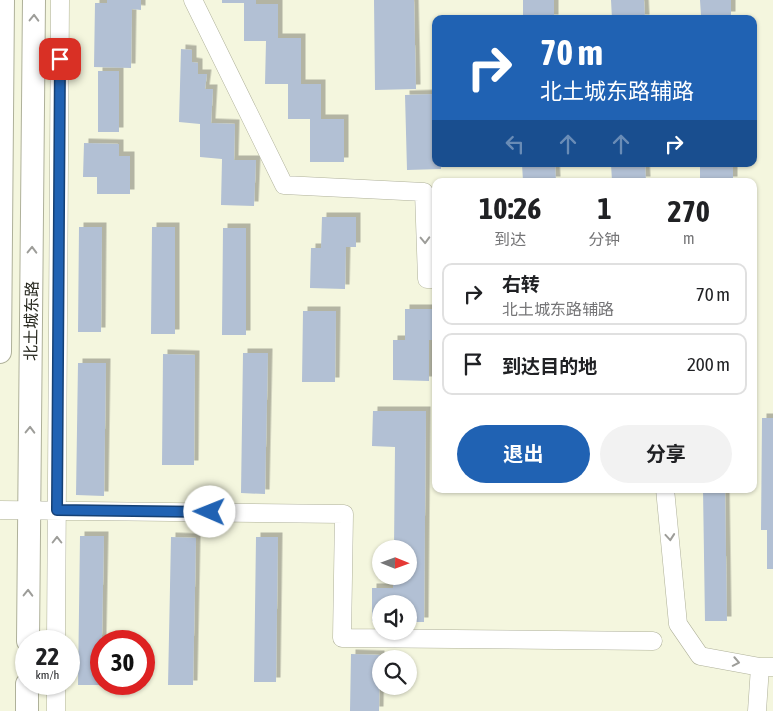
<!DOCTYPE html>
<html lang="zh">
<meta charset="utf-8">
<style>
body{margin:0;font-family:"Asap Condensed","Noto Sans SC",sans-serif;background:#f2f2f2;color:#202124;height:100vh;display:flex;flex-direction:column;font-size:19px;white-space:nowrap}
*{box-sizing:border-box;margin:0}
p{font-size:16px;color:#757577}
.icon{flex:none;width:28px;height:28px;fill:none;stroke:currentColor;stroke-width:2;stroke-linecap:round;stroke-linejoin:round}
.map{position:relative;flex:1;overflow:hidden}
.details{position:absolute;left:432px;top:178px;width:325px;height:315px;display:flex;flex-direction:column;background:#fff;border-radius:10px;box-shadow:0 1px 4px #0004}
.details>*{flex:none}
.banner{position:absolute;left:432px;top:15px;width:325px;height:152px;border-radius:10px;box-shadow:0 1px 4px #0004;background:#2062b3;color:#fff;overflow:hidden}
.needle{width:32px;rotate:91deg}
.buttons{position:absolute;left:372px;top:540px;display:grid;gap:10px}
.buttons a{display:grid;place-items:center;width:45px;height:45px;border-radius:50%;background:#fff;box-shadow:0 1px 4px #0004;font-size:25px}
.speed{position:absolute;left:15px;top:630px;display:flex;gap:10px;font-size:25px;font-weight:700;text-align:center}
.speed>*{display:grid;place-content:center;width:65px;height:65px;border-radius:50%;background:#fff;box-shadow:0 1px 4px #0004;line-height:1}
.speed small{font-size:12px;font-weight:400}
.speed .limit{border:8px solid #d22;background:#fff;color:#111}
.pin{position:absolute;display:grid;place-items:center;width:42px;height:42px;color:#fff;margin:-21px;border-radius:10px;box-shadow:0 2px 8px #0006}
.me{position:absolute;width:55px;margin:-28px;rotate:271deg;stroke-linejoin:round;filter:drop-shadow(0 0 4px #0008)}
.turn{display:flex;align-items:center;gap:18px;height:105px;padding:0 25px;font-size:22px}
.turn .icon{width:65px;height:65px;stroke-width:2.5}
.turn b{display:block;font-size:35px;line-height:42px}
.lanes{display:flex;align-items:center;height:48px;padding:0 25px;background:#0003;justify-content:center;gap:25px;direction:ltr}
.lanes .off{opacity:.35}
.eta{display:flex;justify-content:space-evenly;align-items:center;height:85px;text-align:center}
.eta b{font-size:30px;font-weight:700;line-height:35px}
.button{display:flex;gap:10px;margin-top:auto;padding:10px 25px}
.button a{flex:1;height:58px;border-radius:30px;background:#2062b3;color:#fff;font-size:20px;font-weight:700;line-height:58px;text-align:center}
.button a+a{background:#f2f2f2;color:#202124}
ul{padding:0;list-style:none}
li{display:flex;align-items:center;gap:15px;height:62px;margin:0 10px 8px;padding:0 15px;border:2px solid #e0e0e0;border-radius:10px}
li div{flex:1}
li b{display:block;font-size:19px}
li em{font-style:normal}
.map>svg:first-child{display:block}
</style>
<div class="map">
<svg width="773" height="711" viewBox="0 0 773 711">
<defs>
<filter id="shadow"><feDropShadow dx="4.5" dy="-4.5" stdDeviation="0" flood-color="#0004"/></filter>
</defs>
<rect width="100%" height="100%" fill="#f4f6de"/>
<path fill="#b2c0d4" filter="url(#shadow)" d="M 107,0 L 141,0 L 141,10 L 132,9 L 131,68 L 94,67 L 95,3 L 107,3 Z
M 222,0 L 256,0 L 256,4 L 278,4 L 278,38 L 301,38 L 301,84 L 321,84 L 321,119 L 344,119 L 344,162 L 310,162 L 310,119 L 288,119 L 288,84 L 265,84 L 266,41 L 244,41 L 244,3 L 222,3 Z
M 374,0 L 414,0 L 416,89 L 375,90 Z
M 523,0 L 554,0 L 554,19 L 523,19 Z
M 611,0 L 644,0 L 645,19 L 612,19 Z
M 700,0 L 731,0 L 731,16 L 701,16 Z
M 181,49 L 192,50 L 192,62 L 198,63 L 198,74 L 207,74 L 205,89 L 213,89 L 211,123 L 235,124 L 234,160 L 256,160 L 254,206 L 221,205 L 222,159 L 200,157 L 200,124 L 179,122 Z
M 98,71 L 119,71 L 119,132 L 98,132 Z
M 436,94 L 436,164 L 441,164 L 441,169 L 407,170 L 405,95 Z
M 84,143 L 119,144 L 119,156 L 130,156 L 130,194 L 97,194 L 97,177 L 83,177 Z
M 522,164 L 555,164 L 556,181 L 523,181 Z
M 611,164 L 645,164 L 646,181 L 612,181 Z
M 700,164 L 733,164 L 733,181 L 700,181 Z
M 322,217 L 356,217 L 356,247 L 346,247 L 345,289 L 310,288 L 311,248 L 321,248 Z
M 79,227 L 102,227 L 101,332 L 78,332 Z
M 152,227 L 175,227 L 175,334 L 151,334 Z
M 223,228 L 246,228 L 246,335 L 222,335 Z
M 405,309 L 436,309 L 436,340 L 429,340 L 429,381 L 393,380 L 393,340 L 405,340 Z
M 303,311 L 336,311 L 335,382 L 302,382 Z
M 243,353 L 268,353 L 265,494 L 241,493 Z
M 163,354 L 195,355 L 194,465 L 162,465 Z
M 78,363 L 106,363 L 104,496 L 76,495 Z
M 373,411 L 426,411 L 424,622 L 409,622 L 409,604 L 381,604 L 381,621 L 372,621 L 372,588 L 393,588 L 393,576 L 409,576 L 409,549 L 394,549 L 395,447 L 372,446 Z
M 762,418 L 773,418 L 773,569 L 767,569 L 767,530 L 761,530 Z
M 703,489 L 725,489 L 727,621 L 705,621 Z
M 80,536 L 104,536 L 101,685 L 78,685 Z
M 171,537 L 196,538 L 193,685 L 168,685 Z
M 256,537 L 278,537 L 276,682 L 254,682 Z
M 351,654 L 380,655 L 379,711 L 350,711 Z"/>
<g fill="none" stroke-linecap="round" stroke-linejoin="round">
<defs>
<path id="minor" d="M 193,0 L 284,185 L 424,192 L 427,279 L 436,279
M 665,489 L 678,624 L 700,656 L 760,667 L 773,667
M 0,510 L 344,514 L 342,638 L 653,641
M 56,641 L 60,0
M 56,711 L 56,684
M 757,711 L 760,667"/>
<path id="major" d="M 0,352 L 3,0
M 28,641 L 34,0
M 27,711 L 27,684"/>
</defs>
<use href="#minor" stroke="#afb19a" stroke-width="19"/>
<use href="#major" stroke="#afb19a" stroke-width="24"/>
<use href="#minor" stroke="#fff" stroke-width="18"/>
<use href="#major" stroke="#fff" stroke-width="22"/>
</g>
<defs><path id="oneway-chevron" d="M-2-3.5L2.5 0L-2 3.5" fill="none" stroke-width="1.6" stroke-linecap="round" stroke-linejoin="round" transform="scale(1.25)"/></defs>
<g stroke="#9d9d99">
<use href="#oneway-chevron" transform="translate(34 18) rotate(-89)"/>
<use href="#oneway-chevron" transform="translate(425 240) rotate(88)"/>
<use href="#oneway-chevron" transform="translate(32 250) rotate(-89)"/>
<use href="#oneway-chevron" transform="translate(30 430) rotate(-89)"/>
<use href="#oneway-chevron" transform="translate(670 537) rotate(85)"/>
<use href="#oneway-chevron" transform="translate(57 540) rotate(-90)"/>
<use href="#oneway-chevron" transform="translate(28 593) rotate(-89)"/>
<use href="#oneway-chevron" transform="translate(736 662) rotate(11)"/>
</g>
<g fill="none" stroke-linecap="round" stroke-linejoin="round">
<defs>
<path id="route" d="M 60,59 L 57,510 L 210,512"/>
</defs>
<use href="#route" stroke="#154074" stroke-width="12"/>
<use href="#route" stroke="#2062b3" stroke-width="9"/>
</g>
<g text-anchor="middle" dominant-baseline="central" stroke-width="4" stroke-linejoin="round" paint-order="stroke">
<g font-size="16" fill="#25261d" stroke="#fff">
<text transform="translate(31 321) rotate(-89)">北土城东路</text>
</g>
</g>
</svg>
<div class="buttons">
<a><svg class="needle" viewBox="-14 -14 28 28"><path d="M0-13l5 13h-10z" fill="#e53935"/><path d="M0 13l5-13h-10z" fill="#757577"/></svg></a>
<a><svg class="icon" aria-label="sound" viewBox="0 0 24 24"><path d="M4 9h4l5-4v14l-5-4H4zM17 9q2 3 0 6"/></svg></a>
<a><svg class="icon" aria-label="search" viewBox="0 0 24 24"><circle cx="10" cy="10" r="6"/><path d="M15 15l6 6"/></svg></a>
</div>
<div class="speed"><div>22<small>km/h</small></div><div class="limit">30</div></div>
<div class="pin" style="left:60px;top:59px;background:#d93025"><svg class="icon" aria-label="arrive" viewBox="0 0 24 24"><path d="M6 21V4h12l-3 4 3 4H6"/></svg></div>
<svg class="me" style="left:210px;top:512px" viewBox="-20 -20 40 40"><circle r="19" fill="#fff"/><path d="M0-13L10 11 0 6-10 11z" fill="#2062b3"/></svg>
<div class="banner">
<div class="turn"><svg class="icon" aria-label="right" viewBox="0 0 24 24"><path d="M7 20v-9h11M14 6l5 5-5 5"/></svg><div><b>70 m</b>北土城东路辅路</div></div>
<div class="lanes"><svg class="icon off" aria-label="left" viewBox="0 0 24 24"><path d="M17 20v-9H6M10 6l-5 5 5 5"/></svg><svg class="icon off" aria-label="ahead" viewBox="0 0 24 24"><path d="M12 20V5M6 11l6-6 6 6"/></svg><svg class="icon off" aria-label="ahead" viewBox="0 0 24 24"><path d="M12 20V5M6 11l6-6 6 6"/></svg><svg class="icon" aria-label="right" viewBox="0 0 24 24"><path d="M7 20v-9h11M14 6l5 5-5 5"/></svg></div>
</div>
<section class="details">
<div class="eta">
<div><b>10:26</b><p>到达</p></div>
<div><b>1</b><p>分钟</p></div>
<div><b>270</b><p>m</p></div>
</div>
<ul>
<li><svg class="icon" aria-label="right" viewBox="0 0 24 24"><path d="M7 20v-9h11M14 6l5 5-5 5"/></svg><div><b>右转</b><p>北土城东路辅路</p></div><em>70 m</em></li>
<li><svg class="icon" aria-label="arrive" viewBox="0 0 24 24"><path d="M6 21V4h12l-3 4 3 4H6"/></svg><div><b>到达目的地</b></div><em>200 m</em></li>
</ul>
<div class="button"><a>退出</a><a>分享</a></div>
</section>
</div>
